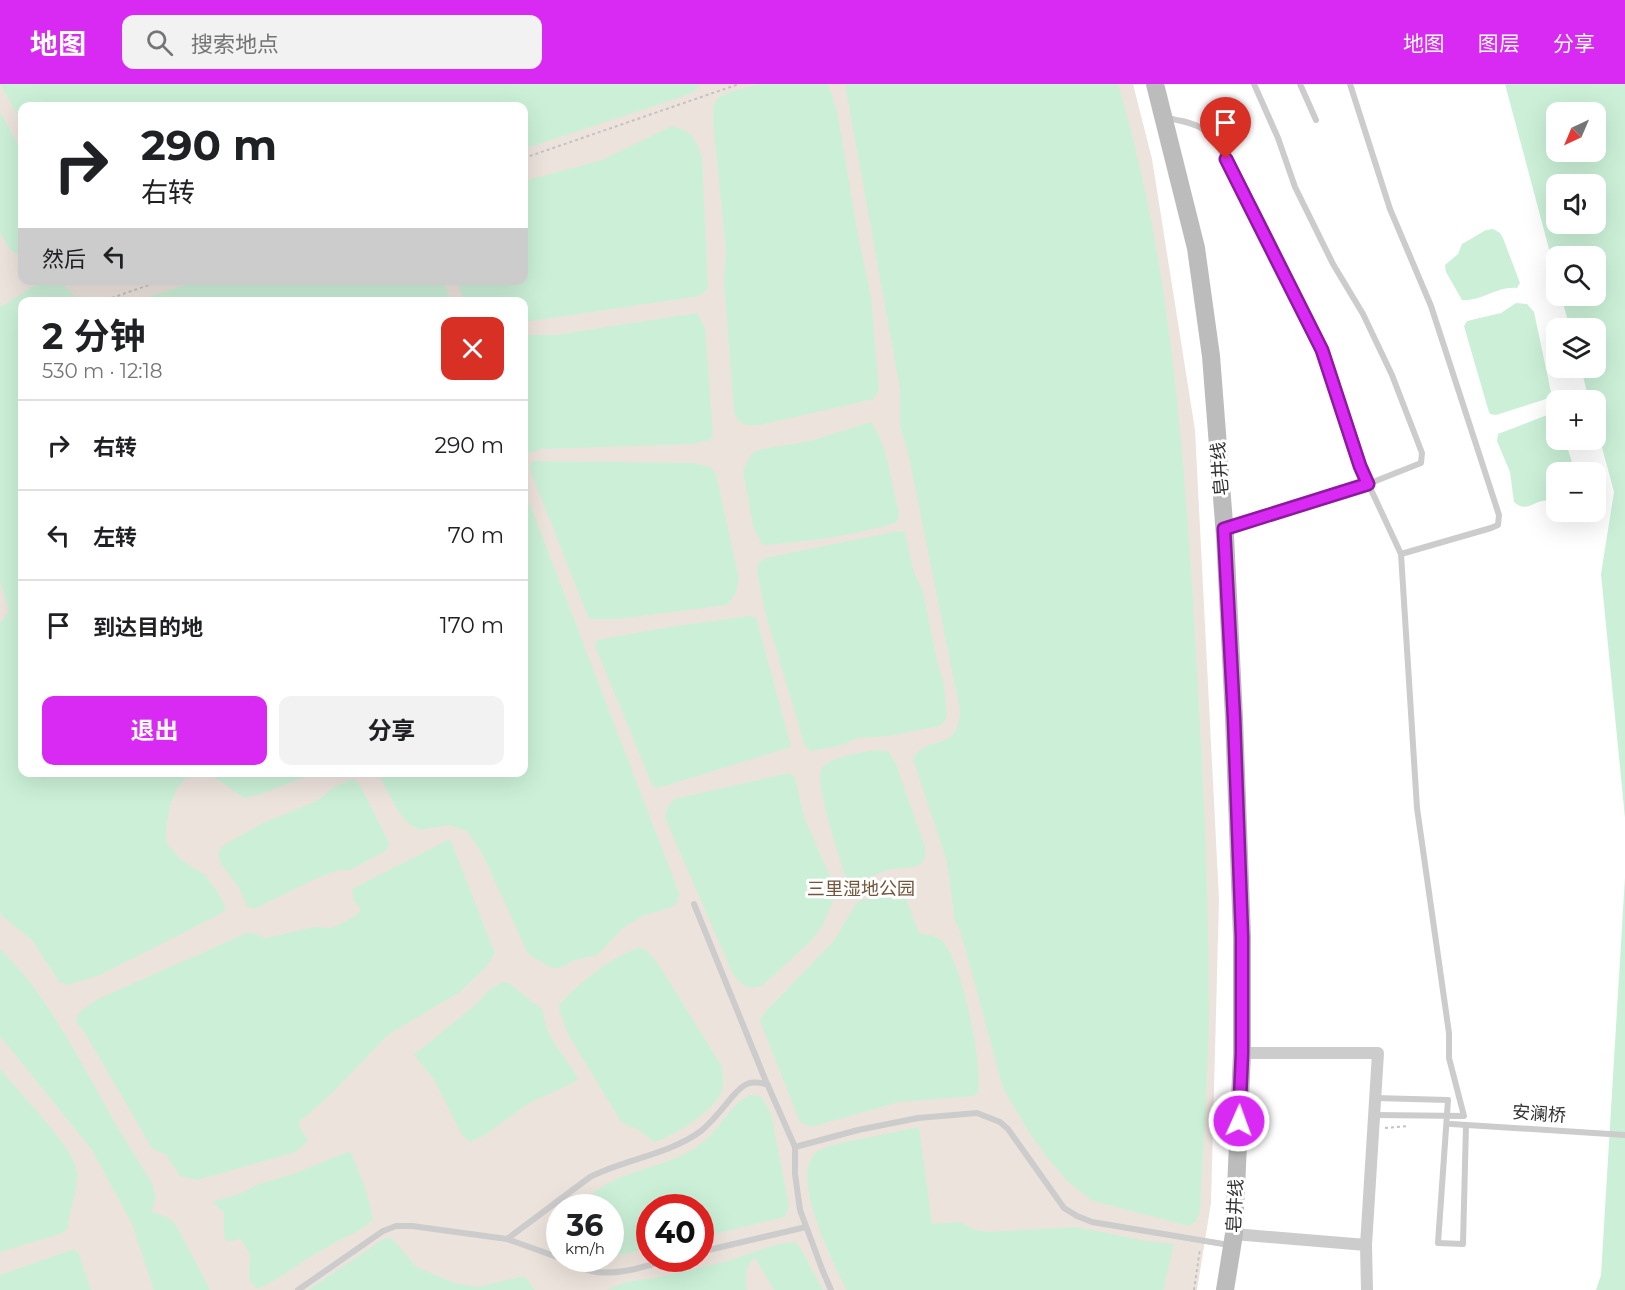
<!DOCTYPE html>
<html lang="zh">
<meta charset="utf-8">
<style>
body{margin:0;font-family:Montserrat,"Noto Sans SC",sans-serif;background:#f2f2f2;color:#202124;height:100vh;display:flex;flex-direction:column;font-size:22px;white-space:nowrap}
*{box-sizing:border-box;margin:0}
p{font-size:20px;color:#757577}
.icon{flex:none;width:33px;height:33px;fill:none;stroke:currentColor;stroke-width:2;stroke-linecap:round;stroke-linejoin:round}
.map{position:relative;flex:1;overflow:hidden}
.panel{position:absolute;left:18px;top:213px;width:510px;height:480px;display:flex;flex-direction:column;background:#fff;border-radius:12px;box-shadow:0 6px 24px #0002}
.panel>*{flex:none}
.top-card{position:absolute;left:18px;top:18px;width:510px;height:183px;border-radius:12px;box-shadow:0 6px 24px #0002;background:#fff;color:#202124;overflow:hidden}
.needle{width:39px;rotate:224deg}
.fabs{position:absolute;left:1546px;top:18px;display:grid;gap:12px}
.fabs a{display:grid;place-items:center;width:60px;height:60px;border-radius:12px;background:#fff;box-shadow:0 6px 24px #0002;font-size:30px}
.speed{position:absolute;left:546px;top:1110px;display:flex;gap:12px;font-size:30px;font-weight:700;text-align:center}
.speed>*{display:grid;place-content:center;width:78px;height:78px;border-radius:50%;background:#fff;box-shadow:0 6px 24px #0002;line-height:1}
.speed small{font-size:15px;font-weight:400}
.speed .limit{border:9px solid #d22;background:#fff;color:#111}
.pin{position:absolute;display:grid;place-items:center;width:51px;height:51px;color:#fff;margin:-62px -26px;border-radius:50% 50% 50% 0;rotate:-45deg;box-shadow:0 0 6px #0007}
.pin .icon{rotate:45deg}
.me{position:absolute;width:66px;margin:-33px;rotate:2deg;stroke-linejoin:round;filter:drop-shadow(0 0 4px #0008)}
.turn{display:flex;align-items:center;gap:21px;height:126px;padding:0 24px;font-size:27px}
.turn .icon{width:78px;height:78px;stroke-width:2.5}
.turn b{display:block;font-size:42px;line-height:51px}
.then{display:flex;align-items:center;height:57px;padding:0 24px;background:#0003;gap:12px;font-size:22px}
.round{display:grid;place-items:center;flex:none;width:63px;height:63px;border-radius:12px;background:#f2f2f2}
.head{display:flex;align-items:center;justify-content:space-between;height:102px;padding:0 24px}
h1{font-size:36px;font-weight:700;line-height:45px}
.action{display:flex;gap:12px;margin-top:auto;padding:12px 24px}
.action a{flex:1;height:69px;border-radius:12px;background:#d92af3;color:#fff;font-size:24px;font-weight:700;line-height:69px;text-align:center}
.action a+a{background:#f2f2f2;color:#202124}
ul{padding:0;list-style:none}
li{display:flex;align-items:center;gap:18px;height:90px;padding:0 24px;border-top:2px solid #e0e0e0}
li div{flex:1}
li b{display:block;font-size:22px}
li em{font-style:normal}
header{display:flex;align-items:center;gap:36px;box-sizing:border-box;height:84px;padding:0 30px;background:#d92af3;color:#fff}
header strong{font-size:28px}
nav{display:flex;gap:33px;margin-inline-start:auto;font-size:21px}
.search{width:420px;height:54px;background:#f2f2f2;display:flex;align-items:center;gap:15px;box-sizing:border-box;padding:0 21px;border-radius:12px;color:#757577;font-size:22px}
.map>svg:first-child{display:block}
</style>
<header>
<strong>地图</strong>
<div class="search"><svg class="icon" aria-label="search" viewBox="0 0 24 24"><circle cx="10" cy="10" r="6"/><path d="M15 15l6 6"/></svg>搜索地点</div>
<nav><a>地图</a><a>图层</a><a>分享</a></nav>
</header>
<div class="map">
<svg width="1625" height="1206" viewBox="0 0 1625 1206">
<rect width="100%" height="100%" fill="#fff"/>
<path fill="#ede3dd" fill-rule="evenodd" d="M 0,0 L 1133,0 L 1152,75 L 1195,346 L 1219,815 L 1211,1119 L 1197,1206 L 0,1206 ZM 22,22 L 524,22 L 524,196 L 22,196 ZM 22,218 L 524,218 L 524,688 L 22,688 ZM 560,1124 L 610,1124 L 610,1174 L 560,1174 ZM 650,1124 L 700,1124 L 700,1174 L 650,1174 Z"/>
<path fill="#cbf0d7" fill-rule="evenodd" d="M 0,0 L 700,0 L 700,2 L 690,10 L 524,65 L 524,22 L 22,22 L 22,39 Z
M 758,0 L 828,0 L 837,27 L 857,146 L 871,213 L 879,306 L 873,315 L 760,341 C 746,341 740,343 734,328 L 724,197 L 726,167 L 713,38 C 714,31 712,21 717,15 C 724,8 749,3 758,0 Z
M 845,0 L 1118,0 C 1168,168 1182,344 1193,518 C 1201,655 1209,792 1209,929 C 1208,995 1203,1062 1200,1128 L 1196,1137 L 1189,1142 L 1093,1117 L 1067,1097 L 1046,1072 L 1028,1047 L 1003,1004 L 961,849 L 955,837 L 947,778 L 913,675 C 926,649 959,671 960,626 L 909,373 L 900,342 L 900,305 Z
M 1505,0 L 1625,0 L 1625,734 L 1601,490 L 1614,408 L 1596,341 L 1596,316 L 1589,316 L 1581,284 L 1596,284 L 1596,244 L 1570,244 L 1561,212 L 1596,212 L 1596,172 L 1557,172 L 1557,195 ZM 1557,28 L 1596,28 L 1596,68 L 1557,68 ZM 1557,100 L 1596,100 L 1596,140 L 1557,140 Z
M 0,28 L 22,68 L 22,173 L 21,173 L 10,165 L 0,149 Z
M 672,42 C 692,47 695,54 702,73 L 708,205 L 699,212 L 524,238 L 524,218 L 464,217 L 457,197 L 524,196 L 524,97 L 602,76 Z
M 1493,145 L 1500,149 L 1503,154 L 1520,199 L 1517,204 C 1496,202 1481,218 1462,216 L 1446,188 L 1445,181 L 1458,170 L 1462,160 L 1486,146 Z
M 200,196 L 443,197 L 451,217 L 136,217 Z
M 42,197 L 61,199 L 80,217 L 22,218 L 22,688 L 315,689 L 258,711 L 243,714 L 209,689 C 200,690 188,691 182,698 C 169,714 166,739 166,758 L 181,776 L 205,791 L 219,810 L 226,825 L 220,830 L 100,891 L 67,901 L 59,898 L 32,856 L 2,832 L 0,827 L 0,539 L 9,527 L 0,497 L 0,223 Z
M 1516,219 L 1527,220 L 1534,228 L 1551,308 L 1548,314 L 1543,316 L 1496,331 L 1490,330 L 1488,325 L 1464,242 L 1467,237 L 1501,229 Z
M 697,229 L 705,244 L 713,351 L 710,356 L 692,360 L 541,365 L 530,369 L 524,367 L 524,251 L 555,251 Z
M 1555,328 L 1557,331 L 1557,356 L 1565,356 L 1575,388 L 1557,388 L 1557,415 C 1552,416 1546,416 1542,417 C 1530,420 1525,428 1514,418 L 1510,388 L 1497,357 L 1498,350 Z
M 871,338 C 887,359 891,398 898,424 L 899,434 L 895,439 C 853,452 809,457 766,461 L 761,459 L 753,441 L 743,387 L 752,369 L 762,365 L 810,357 Z
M 533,377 L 693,379 L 710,383 L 716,390 L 739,495 C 737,506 735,514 726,521 L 617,535 L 589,535 L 529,383 Z
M 524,405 L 679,809 L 678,818 L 670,824 L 642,832 L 624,843 L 597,871 L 575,876 L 559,884 L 552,884 L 528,870 L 482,769 L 467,747 L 449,741 L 420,746 L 409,740 L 399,729 L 378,689 L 524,688 Z
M 898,447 L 905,448 L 913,486 L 923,508 L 936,573 L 944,601 L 947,630 L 945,637 L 939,642 L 889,652 L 857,654 L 842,661 L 811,667 L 805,662 L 765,528 L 757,487 L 759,479 L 765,474 Z
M 749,532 L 755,533 L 757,537 L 791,663 L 658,704 L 653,703 L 595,562 L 597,556 L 670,543 Z
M 879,666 L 888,667 L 896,680 L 925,763 C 925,767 926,773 923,777 C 916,786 901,783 892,785 C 876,788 864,800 846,795 L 845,792 C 840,773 813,698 822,684 C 828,673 867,667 879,666 Z
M 789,689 L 795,693 L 804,733 L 837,808 L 822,843 L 810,858 L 764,900 C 750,907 742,903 733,890 L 665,734 L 667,724 L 674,715 Z
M 351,695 L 356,697 L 361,703 L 389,759 L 387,766 L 350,786 L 339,786 L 317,794 L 254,825 L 247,822 L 238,802 L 221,780 L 218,768 L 224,761 L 263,739 L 317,717 L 333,704 Z
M 450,755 L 495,869 L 485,884 L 460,908 L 389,950 L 331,1010 L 298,1039 L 308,1057 L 296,1068 L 197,1096 L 180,1092 L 166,1071 L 152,1064 L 86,951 L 75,936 L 82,926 L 98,915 L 249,848 L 266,854 L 314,843 L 332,844 L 354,833 L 361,825 L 354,817 L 352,805 Z
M 1625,793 L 1625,1206 L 1596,1206 L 1601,1191 Z
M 888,810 L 898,811 L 906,815 L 919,849 C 929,852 936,850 944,859 C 962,880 983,981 978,1009 L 974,1012 L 899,1018 L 811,1043 L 800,1038 L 760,937 L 764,929 L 833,858 L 855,821 L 861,816 Z
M 641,863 L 649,869 L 661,884 L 722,983 C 723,991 724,999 722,1007 C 714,1027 675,1052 654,1058 L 639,1046 L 621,1038 L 568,950 L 558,922 C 576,901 615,870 641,863 Z
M 0,865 C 43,906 71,961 100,1012 C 116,1042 134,1070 152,1099 L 156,1115 L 151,1127 L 168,1134 L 176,1141 L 210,1206 L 154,1206 L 132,1140 L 92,1066 L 0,952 Z
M 502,898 L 509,899 L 543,926 C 545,955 564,970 578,994 L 573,999 L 531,1018 L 483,1052 L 470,1058 L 462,1051 L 435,997 L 414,971 L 475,921 L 488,907 Z
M 0,984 C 16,1007 76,1064 77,1089 C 78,1108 69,1125 68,1144 L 60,1150 L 0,1168 Z
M 750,1011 L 761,1012 L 771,1029 L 789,1122 L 785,1133 L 701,1153 L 700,1124 L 650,1124 L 649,1164 L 611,1173 L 610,1124 L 587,1123 L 587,1115 C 617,1084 668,1086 702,1059 C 720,1045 729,1021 750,1011 Z
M 919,1043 L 932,1140 L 960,1138 L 975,1146 L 988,1148 L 1077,1143 L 1146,1157 L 1174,1160 L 1163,1206 L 846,1206 C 834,1179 784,1085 820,1066 C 831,1060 844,1059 856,1056 C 877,1052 898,1047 919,1043 Z
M 350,1067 C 360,1089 369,1111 373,1136 C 359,1149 340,1155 324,1165 C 301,1177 282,1194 258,1205 L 249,1196 L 250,1170 L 241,1155 L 227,1158 L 224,1151 L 224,1129 L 213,1118 L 244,1108 L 256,1101 L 293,1090 Z
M 385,1154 L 393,1155 L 416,1183 L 454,1199 L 478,1203 L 524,1192 L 535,1206 L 308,1206 Z
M 795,1158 L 801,1165 L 823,1206 L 774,1206 L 755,1174 C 745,1180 745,1195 747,1206 L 607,1206 L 626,1198 L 655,1194 L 728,1177 L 774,1161 Z
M 74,1165 L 79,1170 L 91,1206 L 0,1206 L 0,1191 Z"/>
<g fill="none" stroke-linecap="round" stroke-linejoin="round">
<path stroke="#c2c2c2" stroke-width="2" stroke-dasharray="3 3" stroke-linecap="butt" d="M 524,74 L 739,0
M 106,216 L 163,196
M 1385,1044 L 1409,1042
M 1194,1206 L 1200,1165"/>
<path stroke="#ccc" stroke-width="6" d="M 1254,0 L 1278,54 L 1295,103 L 1333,180 L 1363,230 L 1392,291 L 1422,369 L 1421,379 L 1368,400
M 1300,0 L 1316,36
M 1350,0 L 1390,125 L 1431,222 L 1499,431 L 1498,441 L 1491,444 L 1401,470
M 1166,34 C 1203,40 1207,44 1226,75 L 1321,266 L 1360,382 L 1401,470 L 1417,724 L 1449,949 L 1449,974 L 1464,1032 L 1374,1031
M 694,820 L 765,995 L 795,1063 L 795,1090 L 800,1126 L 822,1185 L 831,1206
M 1451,1040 L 1625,1051
M 795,1063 L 858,1046 L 918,1034 L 977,1029 L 1000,1038 L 1008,1045 L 1064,1124 L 1077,1132 L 1092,1138 L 1229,1161
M 507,1155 L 590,1093 C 625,1075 668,1071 701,1047 C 713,1037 722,1025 732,1013 C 744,999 751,995 768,1001
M 700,1168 L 806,1143
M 560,1174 C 570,1179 580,1184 591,1187 C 618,1193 649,1181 674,1174
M 298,1206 L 383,1147 L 396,1142 L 412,1142 L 507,1155 L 560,1174"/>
<path stroke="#ccc" stroke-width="12" d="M 1224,445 L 1368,400
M 1242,969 L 1378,969 L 1366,1161 L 1367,1206
M 1234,1150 L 1366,1161"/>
<path stroke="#bcbcbc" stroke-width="18" d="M 1155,0 L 1196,164 L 1211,272 L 1225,452 L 1234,634 L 1242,853 L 1242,969 L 1234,1150 L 1225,1206"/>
<path stroke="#ccc" stroke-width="6" d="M 1375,1014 L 1448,1016 L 1438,1159 L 1463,1160 L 1466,1041"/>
</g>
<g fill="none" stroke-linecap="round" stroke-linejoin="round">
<defs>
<path id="route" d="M 1226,75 L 1322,266 L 1360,382 L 1368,400 L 1224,445 L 1234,634 L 1242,853 L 1242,969 L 1239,1037"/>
</defs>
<use href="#route" stroke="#8d1b9e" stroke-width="15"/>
<use href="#route" stroke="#d92af3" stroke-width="10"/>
</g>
<g text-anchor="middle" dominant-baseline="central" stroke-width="6" stroke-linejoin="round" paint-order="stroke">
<g font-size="18" fill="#323232" stroke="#fff">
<text transform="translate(1220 385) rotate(-94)">皂井线</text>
<text transform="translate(1539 1030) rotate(4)">安澜桥</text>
<text transform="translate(1235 1122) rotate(-87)">皂井线</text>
</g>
<g font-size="18" fill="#73553b" stroke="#fff">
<text x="861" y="805">三里湿地公园</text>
</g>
</g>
</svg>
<div class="fabs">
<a><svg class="needle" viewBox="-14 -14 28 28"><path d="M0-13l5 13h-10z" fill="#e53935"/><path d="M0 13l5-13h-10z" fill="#757577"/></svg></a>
<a><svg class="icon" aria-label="sound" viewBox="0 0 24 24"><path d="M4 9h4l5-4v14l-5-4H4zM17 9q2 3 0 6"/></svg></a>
<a><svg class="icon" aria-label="search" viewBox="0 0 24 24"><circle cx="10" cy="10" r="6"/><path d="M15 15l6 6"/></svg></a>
<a><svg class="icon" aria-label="layers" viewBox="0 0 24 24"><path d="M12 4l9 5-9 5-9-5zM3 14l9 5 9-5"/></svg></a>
<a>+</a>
<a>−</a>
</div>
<div class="speed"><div>36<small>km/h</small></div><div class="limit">40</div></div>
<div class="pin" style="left:1226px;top:75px;background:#d93025"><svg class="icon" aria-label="arrive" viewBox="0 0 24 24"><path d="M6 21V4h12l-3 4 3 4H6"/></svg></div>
<svg class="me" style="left:1239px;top:1037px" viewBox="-20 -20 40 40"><circle r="17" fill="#d92af3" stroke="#fff" stroke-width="3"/><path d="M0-11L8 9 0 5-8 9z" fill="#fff"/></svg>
<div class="top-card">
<div class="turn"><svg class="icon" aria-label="right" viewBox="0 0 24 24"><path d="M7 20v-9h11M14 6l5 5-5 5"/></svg><div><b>290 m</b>右转</div></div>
<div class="then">然后<svg class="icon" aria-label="left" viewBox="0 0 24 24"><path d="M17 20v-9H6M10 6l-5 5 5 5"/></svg></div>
</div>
<section class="panel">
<div class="head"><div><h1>2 分钟</h1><p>530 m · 12:18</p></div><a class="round" style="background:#d93025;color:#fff"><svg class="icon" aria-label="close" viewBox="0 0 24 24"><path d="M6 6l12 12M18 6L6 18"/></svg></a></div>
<ul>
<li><svg class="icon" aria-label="right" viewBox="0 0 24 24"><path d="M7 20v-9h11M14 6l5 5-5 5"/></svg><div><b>右转</b></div><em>290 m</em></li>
<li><svg class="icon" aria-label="left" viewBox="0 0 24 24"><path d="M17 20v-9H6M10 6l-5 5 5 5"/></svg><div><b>左转</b></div><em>70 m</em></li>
<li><svg class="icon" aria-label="arrive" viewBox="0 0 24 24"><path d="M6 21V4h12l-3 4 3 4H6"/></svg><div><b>到达目的地</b></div><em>170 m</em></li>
</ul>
<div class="action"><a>退出</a><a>分享</a></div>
</section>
</div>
